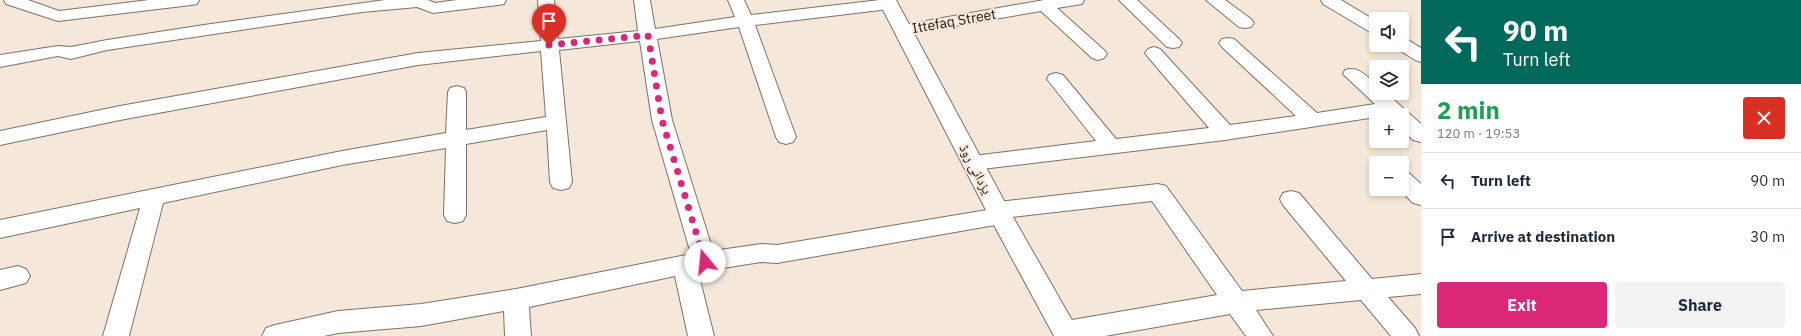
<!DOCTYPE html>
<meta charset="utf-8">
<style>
body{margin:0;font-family:"IBM Plex Sans","Noto Naskh Arabic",sans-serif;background:#f2f2f3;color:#1f2937;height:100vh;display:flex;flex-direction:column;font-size:15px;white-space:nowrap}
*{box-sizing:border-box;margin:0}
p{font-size:13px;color:#747a83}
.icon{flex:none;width:22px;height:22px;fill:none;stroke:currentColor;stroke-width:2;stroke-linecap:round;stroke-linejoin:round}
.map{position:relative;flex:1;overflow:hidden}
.sheet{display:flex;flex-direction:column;background:#fff;width:380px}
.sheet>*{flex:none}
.top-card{background:#00695c;color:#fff;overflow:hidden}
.buttons{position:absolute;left:1369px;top:12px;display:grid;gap:8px}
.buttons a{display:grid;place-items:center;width:40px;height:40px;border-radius:4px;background:#fff;box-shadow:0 2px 6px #0003;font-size:20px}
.pin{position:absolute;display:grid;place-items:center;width:34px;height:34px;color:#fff;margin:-41px -17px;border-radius:50% 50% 50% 0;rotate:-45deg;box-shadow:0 0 4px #0007}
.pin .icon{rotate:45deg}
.me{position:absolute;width:44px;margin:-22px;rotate:343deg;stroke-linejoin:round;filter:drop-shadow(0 0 3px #0008)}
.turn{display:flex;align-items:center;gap:14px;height:84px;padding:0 16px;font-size:18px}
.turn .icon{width:52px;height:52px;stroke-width:2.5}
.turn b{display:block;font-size:28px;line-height:34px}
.round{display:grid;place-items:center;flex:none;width:42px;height:42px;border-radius:4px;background:#f2f2f3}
.head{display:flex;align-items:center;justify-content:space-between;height:68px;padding:0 16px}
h1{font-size:24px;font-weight:800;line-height:30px;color:#1e9e55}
.button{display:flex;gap:8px;margin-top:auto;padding:8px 16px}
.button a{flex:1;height:46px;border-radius:4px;background:#db2777;color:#fff;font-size:16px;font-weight:800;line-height:46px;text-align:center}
.button a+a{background:#f2f2f3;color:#1f2937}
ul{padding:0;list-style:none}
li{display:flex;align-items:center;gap:12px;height:56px;padding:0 16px;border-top:1px solid #e0e1e3}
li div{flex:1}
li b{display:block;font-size:15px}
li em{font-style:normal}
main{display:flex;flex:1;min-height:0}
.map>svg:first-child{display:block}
</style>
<main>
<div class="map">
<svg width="1421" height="336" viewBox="0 0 1421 336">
<rect width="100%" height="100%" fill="#f5e7da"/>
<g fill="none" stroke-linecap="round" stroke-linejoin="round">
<defs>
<path id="street" d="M 4,0 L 28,0 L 59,11 L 149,0 L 199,0 L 197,4 L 191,5 L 58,21 L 6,4 Z
M 385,0 L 428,0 L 435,3 L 457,0 L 506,0 L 504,4 L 498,5 L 433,13 L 417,7 L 362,12 L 107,50 L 71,59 L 58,56 L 0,67 L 0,55 L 58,46 L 71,47 L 107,40 L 204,25 Z
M 538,0 L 554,0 L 558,39 L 638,31 L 634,0 L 650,0 L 655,29 L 735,17 L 728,0 L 744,0 L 751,15 L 880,0 L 895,0 L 897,4 L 895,8 L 889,9 L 755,25 L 796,137 L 793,142 L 786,144 L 779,142 L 776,137 L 739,27 L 657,39 L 672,120 L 713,251 L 761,244 L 777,245 L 987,210 L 990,204 L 998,202 L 1158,184 L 1166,186 L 1242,291 L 1346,281 L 1283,205 L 1280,199 L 1283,193 L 1291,191 L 1299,193 L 1372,279 L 1421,274 L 1421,294 L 1388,297 L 1415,328 L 1419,336 L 1391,336 L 1361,300 L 1256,310 L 1273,336 L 1246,336 L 1230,314 L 1105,336 L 1055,336 L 1053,332 L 1057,324 L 1066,321 L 1217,295 L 1152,201 L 1012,217 L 1009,222 L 1001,224 L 777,263 L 761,262 L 698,272 L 714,336 L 688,336 L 675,276 L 529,307 L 531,336 L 505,336 L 504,311 L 421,326 L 338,333 L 324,336 L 262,336 L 266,328 L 275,325 L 338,311 L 421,304 L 516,289 L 691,254 L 652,120 L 640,41 L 559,50 L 572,182 L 569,188 L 561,190 L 553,188 L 550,182 L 547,130 L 466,144 L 466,215 L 463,221 L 455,223 L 447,221 L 444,215 L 446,148 L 342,165 L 163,203 L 129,336 L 103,336 L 140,208 L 0,238 L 0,220 L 342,151 L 446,133 L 448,92 L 450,88 L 457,86 L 464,88 L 466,92 L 466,130 L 546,117 L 541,51 L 418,65 L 120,120 L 0,145 L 0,131 L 120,106 L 418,53 L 541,41 Z
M 1044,0 L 1084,0 L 1082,4 L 1057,8 L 1104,50 L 1107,54 L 1104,58 L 1098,60 L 1092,58 L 1041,11 L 903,35 L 897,34 L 894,30 L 897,26 L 903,25 Z
M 1119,0 L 1137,0 L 1179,39 L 1182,43 L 1179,47 L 1173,48 L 1167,47 Z
M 1206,0 L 1225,0 L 1251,19 L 1254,23 L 1251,27 L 1245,28 L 1239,27 Z
M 1321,0 L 1341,0 L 1376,21 L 1376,33 L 1370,32 L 1323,4 Z
M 1228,38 L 1234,39 L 1317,113 L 1375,104 L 1343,74 L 1345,70 C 1359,66 1366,76 1376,85 L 1376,93 L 1386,93 L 1421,124 L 1421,142 L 1413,140 L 1402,129 L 1402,115 L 1376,115 L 1376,117 L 1225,140 L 973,170 L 966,168 L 963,163 L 966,158 L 973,156 L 1096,141 L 1047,79 L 1049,75 L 1056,73 L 1063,75 L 1116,139 L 1209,128 L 1148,57 L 1145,53 L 1148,49 L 1154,47 L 1160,49 L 1230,125 L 1296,116 L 1222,47 L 1219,43 L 1222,39 Z
M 1402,39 L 1408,40 L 1421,48 L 1421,62 L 1415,60 L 1396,48 L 1394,45 L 1402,45 Z
M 1402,171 L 1410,174 L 1421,184 L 1421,205 L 1413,203 L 1399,189 L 1402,189 Z
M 18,266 L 26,269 L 30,276 L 26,283 L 0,290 L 0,270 Z"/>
<path id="secondary" d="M 878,0 L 896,0 L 1009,210 L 1081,336 L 1054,336 L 989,216 Z"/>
</defs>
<use href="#street" stroke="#7d7166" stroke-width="2"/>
<use href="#secondary" stroke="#7d7166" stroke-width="2"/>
<use href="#street" fill="#fff" fill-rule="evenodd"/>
<use href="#secondary" fill="#fff" fill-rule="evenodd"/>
</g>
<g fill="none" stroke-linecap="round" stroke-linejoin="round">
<path stroke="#db2777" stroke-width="7" stroke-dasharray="0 12.6" d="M 549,45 L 648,35 L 662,120 L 705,262"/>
</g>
<g text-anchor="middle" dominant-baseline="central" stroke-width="4" stroke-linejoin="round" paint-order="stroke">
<g font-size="14" fill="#1f1a15" stroke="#f5e7da">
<text transform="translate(954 21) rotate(-10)">Ittefaq Street</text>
<text transform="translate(976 169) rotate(62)">یزدانی روڈ</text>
</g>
</g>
</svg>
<div class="buttons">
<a><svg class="icon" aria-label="sound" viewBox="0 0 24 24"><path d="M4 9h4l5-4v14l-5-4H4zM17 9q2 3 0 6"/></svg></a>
<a><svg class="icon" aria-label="layers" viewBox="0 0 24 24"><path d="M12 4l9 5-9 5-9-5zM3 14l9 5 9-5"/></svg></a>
<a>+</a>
<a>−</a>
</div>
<div class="pin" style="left:549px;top:45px;background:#d93025"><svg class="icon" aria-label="arrive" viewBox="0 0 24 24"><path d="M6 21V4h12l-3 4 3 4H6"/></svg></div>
<svg class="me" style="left:705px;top:262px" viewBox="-20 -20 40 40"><circle r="19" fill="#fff"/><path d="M0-13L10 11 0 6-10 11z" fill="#db2777"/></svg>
</div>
<section class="sheet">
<div class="top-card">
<div class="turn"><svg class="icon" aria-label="left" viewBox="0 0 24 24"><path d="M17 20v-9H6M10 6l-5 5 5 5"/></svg><div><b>90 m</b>Turn left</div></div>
</div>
<div class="head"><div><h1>2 min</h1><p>120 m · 19:53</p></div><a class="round" style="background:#d93025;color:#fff"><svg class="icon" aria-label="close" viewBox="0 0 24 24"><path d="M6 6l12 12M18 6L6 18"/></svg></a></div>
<ul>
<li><svg class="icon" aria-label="left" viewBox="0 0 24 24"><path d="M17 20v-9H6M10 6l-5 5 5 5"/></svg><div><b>Turn left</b></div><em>90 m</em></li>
<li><svg class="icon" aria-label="arrive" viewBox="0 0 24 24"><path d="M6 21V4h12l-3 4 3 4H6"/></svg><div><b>Arrive at destination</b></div><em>30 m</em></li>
</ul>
<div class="button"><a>Exit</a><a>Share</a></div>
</section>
</main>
